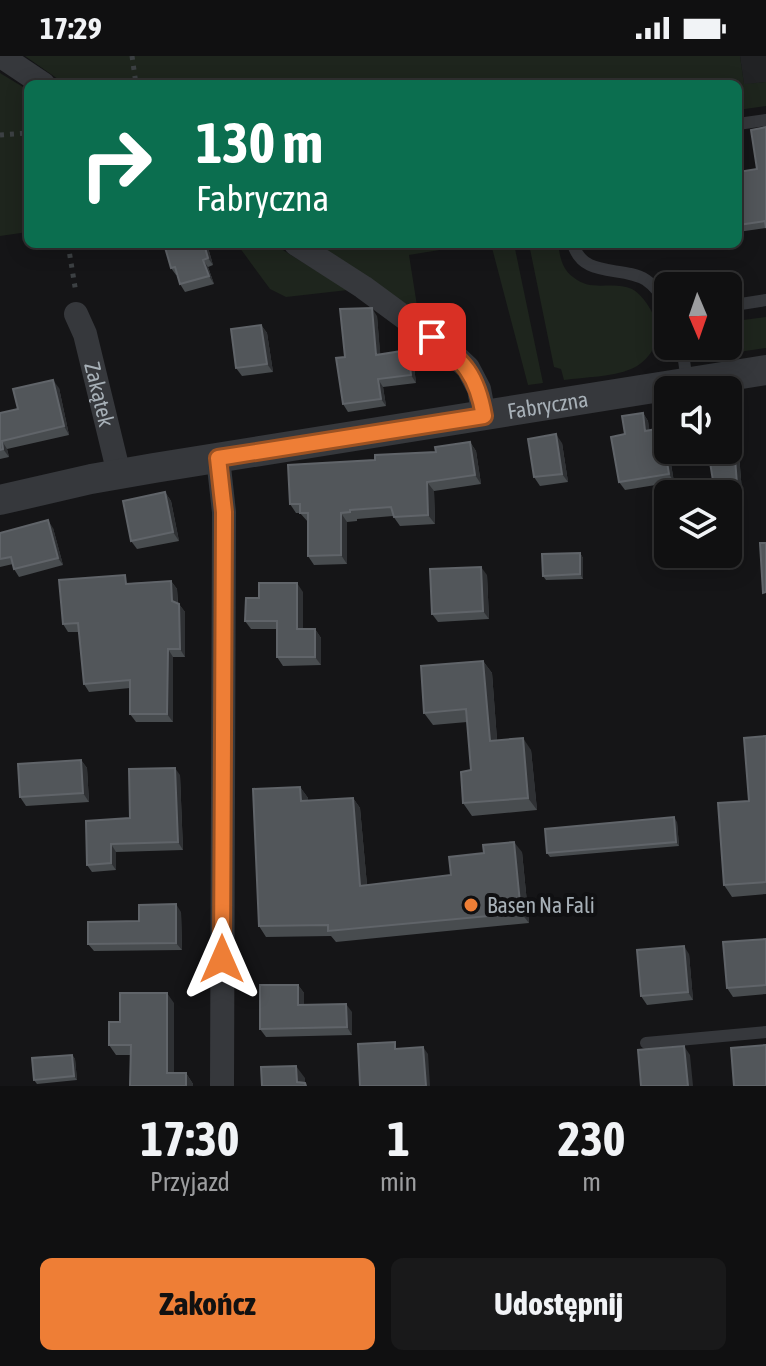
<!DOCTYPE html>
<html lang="pl">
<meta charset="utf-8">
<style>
body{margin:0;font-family:"Asap Condensed",sans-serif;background:#19191a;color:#f1f3f6;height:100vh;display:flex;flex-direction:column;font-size:30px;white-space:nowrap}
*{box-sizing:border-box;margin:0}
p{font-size:26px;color:#9c9d9f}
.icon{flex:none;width:44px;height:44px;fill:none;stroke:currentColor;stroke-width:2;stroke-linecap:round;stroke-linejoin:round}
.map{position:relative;height:1030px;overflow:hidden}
.side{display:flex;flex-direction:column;background:#101011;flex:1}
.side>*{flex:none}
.banner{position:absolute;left:24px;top:24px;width:718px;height:168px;border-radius:12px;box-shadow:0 4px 20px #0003,0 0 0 2px #303031;background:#0b6e4f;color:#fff;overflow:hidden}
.needle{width:52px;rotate:178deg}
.fabs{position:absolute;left:654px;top:216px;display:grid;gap:16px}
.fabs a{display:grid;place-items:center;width:88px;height:88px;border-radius:12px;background:#101011;box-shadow:0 4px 20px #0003,0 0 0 2px #303031;font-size:40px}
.pin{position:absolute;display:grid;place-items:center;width:68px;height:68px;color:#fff;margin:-34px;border-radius:16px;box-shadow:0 4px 12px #0006}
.me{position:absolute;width:88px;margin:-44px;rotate:0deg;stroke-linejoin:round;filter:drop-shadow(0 0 6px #0008)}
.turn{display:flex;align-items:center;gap:28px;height:168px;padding:0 40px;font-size:36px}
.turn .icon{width:104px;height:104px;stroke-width:2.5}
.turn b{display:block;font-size:56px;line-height:68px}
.eta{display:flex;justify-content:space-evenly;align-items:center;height:136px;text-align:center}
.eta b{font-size:48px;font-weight:700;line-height:56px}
.primary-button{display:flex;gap:16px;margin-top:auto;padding:16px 40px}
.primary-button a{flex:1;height:92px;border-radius:12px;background:#ee7e36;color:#111;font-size:32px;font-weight:700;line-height:92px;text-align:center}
.primary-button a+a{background:#19191a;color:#f1f3f6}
.status{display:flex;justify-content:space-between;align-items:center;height:56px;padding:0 40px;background:#101011;direction:ltr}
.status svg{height:22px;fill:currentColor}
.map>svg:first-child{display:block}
</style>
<div class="status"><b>17:29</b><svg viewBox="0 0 49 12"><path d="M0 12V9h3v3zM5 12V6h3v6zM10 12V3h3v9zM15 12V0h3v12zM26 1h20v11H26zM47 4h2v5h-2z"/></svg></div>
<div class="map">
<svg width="766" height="1030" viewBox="0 0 766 1030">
<rect width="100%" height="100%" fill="#151517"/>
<path fill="#212224" d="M 740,0 L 766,0 L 766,26 L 744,29 Z"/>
<path fill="#1e251d" d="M 25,0 L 740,0 L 744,28 L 766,26 L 766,50 L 738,54 L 738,28 L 65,28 Z
M 0,17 L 28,34 L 28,176 L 0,180 Z
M 237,188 L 273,188 L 348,234 L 286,241 L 270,233 Z
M 314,188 L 476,188 L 409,199 L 418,256 Z
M 491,188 L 514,188 L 543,327 L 528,329 Z
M 529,188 L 558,188 C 560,201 562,213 573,221 C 592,237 612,224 632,233 C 643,239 650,252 655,262 C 663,282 651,305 631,313 C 612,321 585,321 564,324 L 561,313 L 554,311 Z
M 766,261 L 766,292 L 725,298 L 714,291 L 728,290 L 728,266 Z"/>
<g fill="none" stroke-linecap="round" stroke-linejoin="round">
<path stroke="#3c4043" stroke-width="5" stroke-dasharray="4 6" stroke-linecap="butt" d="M 132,0 L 136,28
M 0,79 L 28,77
M 68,188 L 76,237"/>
<path stroke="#36383c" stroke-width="12" d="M 738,68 L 766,64
M 573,188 C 583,223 622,209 646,224 C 655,230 662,240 668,249
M 728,250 L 766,244
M 682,290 L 687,326
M 646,987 L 766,976"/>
<g stroke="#36383c" stroke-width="24">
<path d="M 1,0 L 43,28"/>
<path d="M 296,188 L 363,231 L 450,295 L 468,312 L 479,333 L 484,360"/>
<path id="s1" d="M 76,258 L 85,278 L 119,418"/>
<path d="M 218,402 L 224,456 L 222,1030"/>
</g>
<path stroke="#36383c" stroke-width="30" id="s2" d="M 0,444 L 91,423 L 154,412 L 766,314"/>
</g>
<path fill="#484c4f" d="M 757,113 L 766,172 L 738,176 L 738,116 Z
M 164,188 L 207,188 L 213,209 L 208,211 L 214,228 L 185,236 L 180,228 L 177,219 L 176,219 L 171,212 Z
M 377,260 L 380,298 L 413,302 L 416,327 L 383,331 L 386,350 L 348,356 L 343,348 L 345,301 Z
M 261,269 L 267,277 L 273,316 L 242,320 L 236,312 Z
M 59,332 L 69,379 L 7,393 L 9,401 L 0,403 L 0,357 L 18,353 Z
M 734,352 L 741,398 L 739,398 L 742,436 L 718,438 L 714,431 L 710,403 L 671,408 L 674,426 L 625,434 L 619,426 L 625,378 L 643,357 L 648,365 L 649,374 L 668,394 Z
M 470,386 L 476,395 L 481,428 L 434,435 L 435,468 L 400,470 L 393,460 L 357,463 L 357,465 L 347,466 L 347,508 L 314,509 L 308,500 L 308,466 L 300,457 L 296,457 L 290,448 L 375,404 L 436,396 Z
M 562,387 L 568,426 L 540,430 L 534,421 Z
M 165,436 L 171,445 L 179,485 L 137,493 L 131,485 Z
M 53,472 L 63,509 L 19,521 L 14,513 L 13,508 L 0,511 L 0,477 Z
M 580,497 L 583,502 L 583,523 L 546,524 L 543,520 Z
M 487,519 L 489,563 L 438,566 L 432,558 Z
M 171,525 L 177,533 L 178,547 L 185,556 L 185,601 L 173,601 L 173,666 L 136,666 L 130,658 L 130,632 L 89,636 L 84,628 L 79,576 L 68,576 L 63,568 L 131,527 Z
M 303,536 L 303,573 L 315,573 L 321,582 L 321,609 L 283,610 L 277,601 L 277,573 L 251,573 L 245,565 L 259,542 Z
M 483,605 L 492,617 L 497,684 L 531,694 L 537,754 L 472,760 L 463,747 L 471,714 L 467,666 L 433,669 L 424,657 Z
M 766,680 L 766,838 L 732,841 L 724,829 L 749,745 Z
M 81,704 L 87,712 L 89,746 L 26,750 L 20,741 Z
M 180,719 L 183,794 L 116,796 L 116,814 L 92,816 L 87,809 L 130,762 Z
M 300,731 L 308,742 L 308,745 L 353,742 L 360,752 L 367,829 L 451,819 L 522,796 L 529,867 L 336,886 L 331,880 L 266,881 L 259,870 Z
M 677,766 L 679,790 L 550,801 L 547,797 Z
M 181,856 L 182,894 L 94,895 L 88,888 L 139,865 Z
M 766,883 L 766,938 L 733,941 L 727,932 Z
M 689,898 L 693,944 L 647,949 L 641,940 Z
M 298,929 L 304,937 L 304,949 L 352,956 L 352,979 L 266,981 L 260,973 Z
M 174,947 L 174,1017 L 186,1017 L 193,1028 L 193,1030 L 130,1030 L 131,999 L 116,999 L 109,989 L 120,966 Z
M 72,999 L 75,1003 L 77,1024 L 37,1028 L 34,1024 Z"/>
<path fill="#2f3134" d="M 204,188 L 207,188 L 213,209 L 208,202 Z
M 203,204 L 208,211 L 214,228 L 209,220 Z
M 372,252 L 377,260 L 381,306 L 376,299 Z
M 261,269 L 267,277 L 273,316 L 267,308 Z
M 408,294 L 413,302 L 416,327 L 411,319 Z
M 378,323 L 383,331 L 386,350 L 381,343 Z
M 53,324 L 59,332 L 69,379 L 64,370 Z
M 729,344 L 734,352 L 741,398 L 736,390 Z
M 643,357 L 648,365 L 651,383 L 645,375 Z
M 556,378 L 562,387 L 568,426 L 562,418 Z
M 2,385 L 7,393 L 9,401 L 3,393 Z
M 470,386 L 476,395 L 481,428 L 475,419 Z
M 734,390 L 739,398 L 742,436 L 737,428 Z
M 666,400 L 671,408 L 674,426 L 669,418 Z
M 427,426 L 434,435 L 435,468 L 428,459 Z
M 165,436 L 171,445 L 179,485 L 173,476 Z
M 341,457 L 347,466 L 347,508 L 341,499 Z
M 48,464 L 53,472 L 63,509 L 58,502 Z
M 580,497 L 583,502 L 583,523 L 580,518 Z
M 481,511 L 487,519 L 489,563 L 483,555 Z
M 171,525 L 177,533 L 178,553 L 172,545 Z
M 297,527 L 303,536 L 303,582 L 297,573 Z
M 179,548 L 185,556 L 185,601 L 180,593 Z
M 315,573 L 321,582 L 321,609 L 315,601 Z
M 168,593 L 173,601 L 173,666 L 167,658 Z
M 483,605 L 492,617 L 498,697 L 490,685 Z
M 523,682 L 531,694 L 537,754 L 528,742 Z
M 81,704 L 87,712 L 89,746 L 83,737 Z
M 175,712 L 180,719 L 183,794 L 178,786 Z
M 300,731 L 308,742 L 308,756 L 301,745 Z
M 353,742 L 360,752 L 368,840 L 360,830 Z
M 674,761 L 677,766 L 679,790 L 676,786 Z
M 514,786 L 522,796 L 529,867 L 521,857 Z
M 111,788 L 116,796 L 116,814 L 111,807 Z
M 176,848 L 181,856 L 182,894 L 176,887 Z
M 684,890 L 689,898 L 693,944 L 688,936 Z
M 298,929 L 304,937 L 304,956 L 298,949 Z
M 167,937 L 174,947 L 174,1027 L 167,1017 Z
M 346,948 L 352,956 L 352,979 L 347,971 Z
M 684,990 L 690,999 L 693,1030 L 688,1030 Z
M 423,991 L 428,998 L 430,1030 L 426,1030 Z
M 72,999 L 75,1003 L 77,1024 L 74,1020 Z
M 296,1010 L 305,1022 L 305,1030 L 297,1026 Z
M 186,1017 L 193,1028 L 193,1030 L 186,1030 Z"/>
<path fill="#52565a" stroke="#606469" stroke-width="2" d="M 766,71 L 766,172 L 765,165 L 738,169 L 738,116 L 757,113 L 751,74 Z
M 164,188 L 204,188 L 208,202 L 203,204 L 209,220 L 180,228 L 175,211 L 171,212 Z
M 372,252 L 376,299 L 408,294 L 411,319 L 378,323 L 381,343 L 343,348 L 336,302 L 345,301 L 340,253 Z
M 261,269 L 267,308 L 236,312 L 231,273 Z
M 53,324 L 64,370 L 2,385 L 3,393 L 0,394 L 0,357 L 18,353 L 13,333 Z
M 728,344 L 736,390 L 734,390 L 737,428 L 714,431 L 708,394 L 728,394 Z
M 643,357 L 645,375 L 668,371 L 668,394 L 708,394 L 666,400 L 669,418 L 619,426 L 611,381 L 625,378 L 622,360 Z
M 556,378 L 562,418 L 534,421 L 528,383 Z
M 470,386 L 475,419 L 427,426 L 428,459 L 394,461 L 391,451 L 350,454 L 350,456 L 341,457 L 341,499 L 308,500 L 308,457 L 300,457 L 300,448 L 290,448 L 288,409 L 375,404 L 375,399 L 436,396 L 435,391 Z
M 165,436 L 173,476 L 131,485 L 123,445 Z
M 48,464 L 58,502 L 14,513 L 11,501 L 0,503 L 0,477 Z
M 760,487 L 766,487 L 766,536 L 763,537 Z
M 580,497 L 580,518 L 543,520 L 542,498 Z
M 481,511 L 483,555 L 432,558 L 430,513 Z
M 125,519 L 126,528 L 171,525 L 172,545 L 179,548 L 180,593 L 168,593 L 167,658 L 130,658 L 130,624 L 84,628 L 78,567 L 63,568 L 59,524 Z
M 259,527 L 297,527 L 297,573 L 315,573 L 315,601 L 277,601 L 277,565 L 245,565 L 246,542 L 259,542 Z
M 483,605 L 490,685 L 523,682 L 528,742 L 463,747 L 461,716 L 471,714 L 466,653 L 424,657 L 421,610 Z
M 766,680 L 766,826 L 724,829 L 718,747 L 749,745 L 744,682 Z
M 81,704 L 83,737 L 20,741 L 18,708 Z
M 175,712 L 178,786 L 111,788 L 111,807 L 87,809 L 86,765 L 130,762 L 129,713 Z
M 300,731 L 301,745 L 353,742 L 360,830 L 451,819 L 449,801 L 484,797 L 483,789 L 514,786 L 521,857 L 328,875 L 328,869 L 259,870 L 253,733 Z
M 674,761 L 676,786 L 547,797 L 545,773 Z
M 176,848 L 176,887 L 88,888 L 88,866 L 139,865 L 139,849 Z
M 766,883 L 766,929 L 727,932 L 723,886 Z
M 684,890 L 688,936 L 641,940 L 637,894 Z
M 260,929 L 298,929 L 298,949 L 346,948 L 347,971 L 260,973 Z
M 120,937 L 167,937 L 167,1017 L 186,1017 L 186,1030 L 130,1030 L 131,989 L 109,989 L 109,966 L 120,966 Z
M 395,986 L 395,993 L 423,991 L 426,1030 L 360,1030 L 358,988 Z
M 766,989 L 766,1030 L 734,1030 L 731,992 Z
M 684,990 L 688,1030 L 641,1030 L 638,994 Z
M 72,999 L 74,1020 L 34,1024 L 32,1002 Z
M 296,1010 L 297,1026 L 305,1027 L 306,1030 L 262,1030 L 261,1011 Z"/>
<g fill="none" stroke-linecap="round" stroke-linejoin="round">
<defs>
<path id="route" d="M 222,903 L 224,456 L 218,402 L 484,360 C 477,319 464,305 432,281"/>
</defs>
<use href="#route" stroke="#9b5223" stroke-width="20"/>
<use href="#route" stroke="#ee7e36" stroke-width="14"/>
</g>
<circle fill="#ee7e36" stroke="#101012" stroke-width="3" cx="471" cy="849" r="8"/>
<g text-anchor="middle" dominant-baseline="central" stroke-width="8" stroke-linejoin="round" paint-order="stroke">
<g font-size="22" fill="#a7b0b7" stroke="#101012">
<text stroke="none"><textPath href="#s1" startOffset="84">Zakątek</textPath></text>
<text stroke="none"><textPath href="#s2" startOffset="556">Fabryczna</textPath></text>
</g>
<g font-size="22" fill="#a7b0b7" stroke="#101012" text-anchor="start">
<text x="487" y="849">Basen Na Fali</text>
</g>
</g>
</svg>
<div class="fabs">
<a><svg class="needle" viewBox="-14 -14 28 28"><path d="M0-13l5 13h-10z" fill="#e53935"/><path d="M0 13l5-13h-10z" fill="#9c9d9f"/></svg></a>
<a><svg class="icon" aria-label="sound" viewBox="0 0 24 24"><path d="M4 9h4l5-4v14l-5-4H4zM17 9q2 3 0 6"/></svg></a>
<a><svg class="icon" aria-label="layers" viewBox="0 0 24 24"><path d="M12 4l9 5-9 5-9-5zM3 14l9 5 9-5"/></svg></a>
</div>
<div class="pin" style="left:432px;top:281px;background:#d93025"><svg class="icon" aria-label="arrive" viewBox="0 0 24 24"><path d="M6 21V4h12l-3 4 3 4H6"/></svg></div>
<svg class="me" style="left:222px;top:903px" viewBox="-20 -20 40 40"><path d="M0-17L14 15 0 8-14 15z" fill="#ee7e36" stroke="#fff" stroke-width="4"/></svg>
<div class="banner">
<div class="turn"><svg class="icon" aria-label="right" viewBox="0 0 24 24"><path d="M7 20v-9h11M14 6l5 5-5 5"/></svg><div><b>130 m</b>Fabryczna</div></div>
</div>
</div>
<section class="side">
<div class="eta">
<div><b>17:30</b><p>Przyjazd</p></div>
<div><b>1</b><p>min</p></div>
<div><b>230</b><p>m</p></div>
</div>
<div class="primary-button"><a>Zakończ</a><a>Udostępnij</a></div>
</section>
